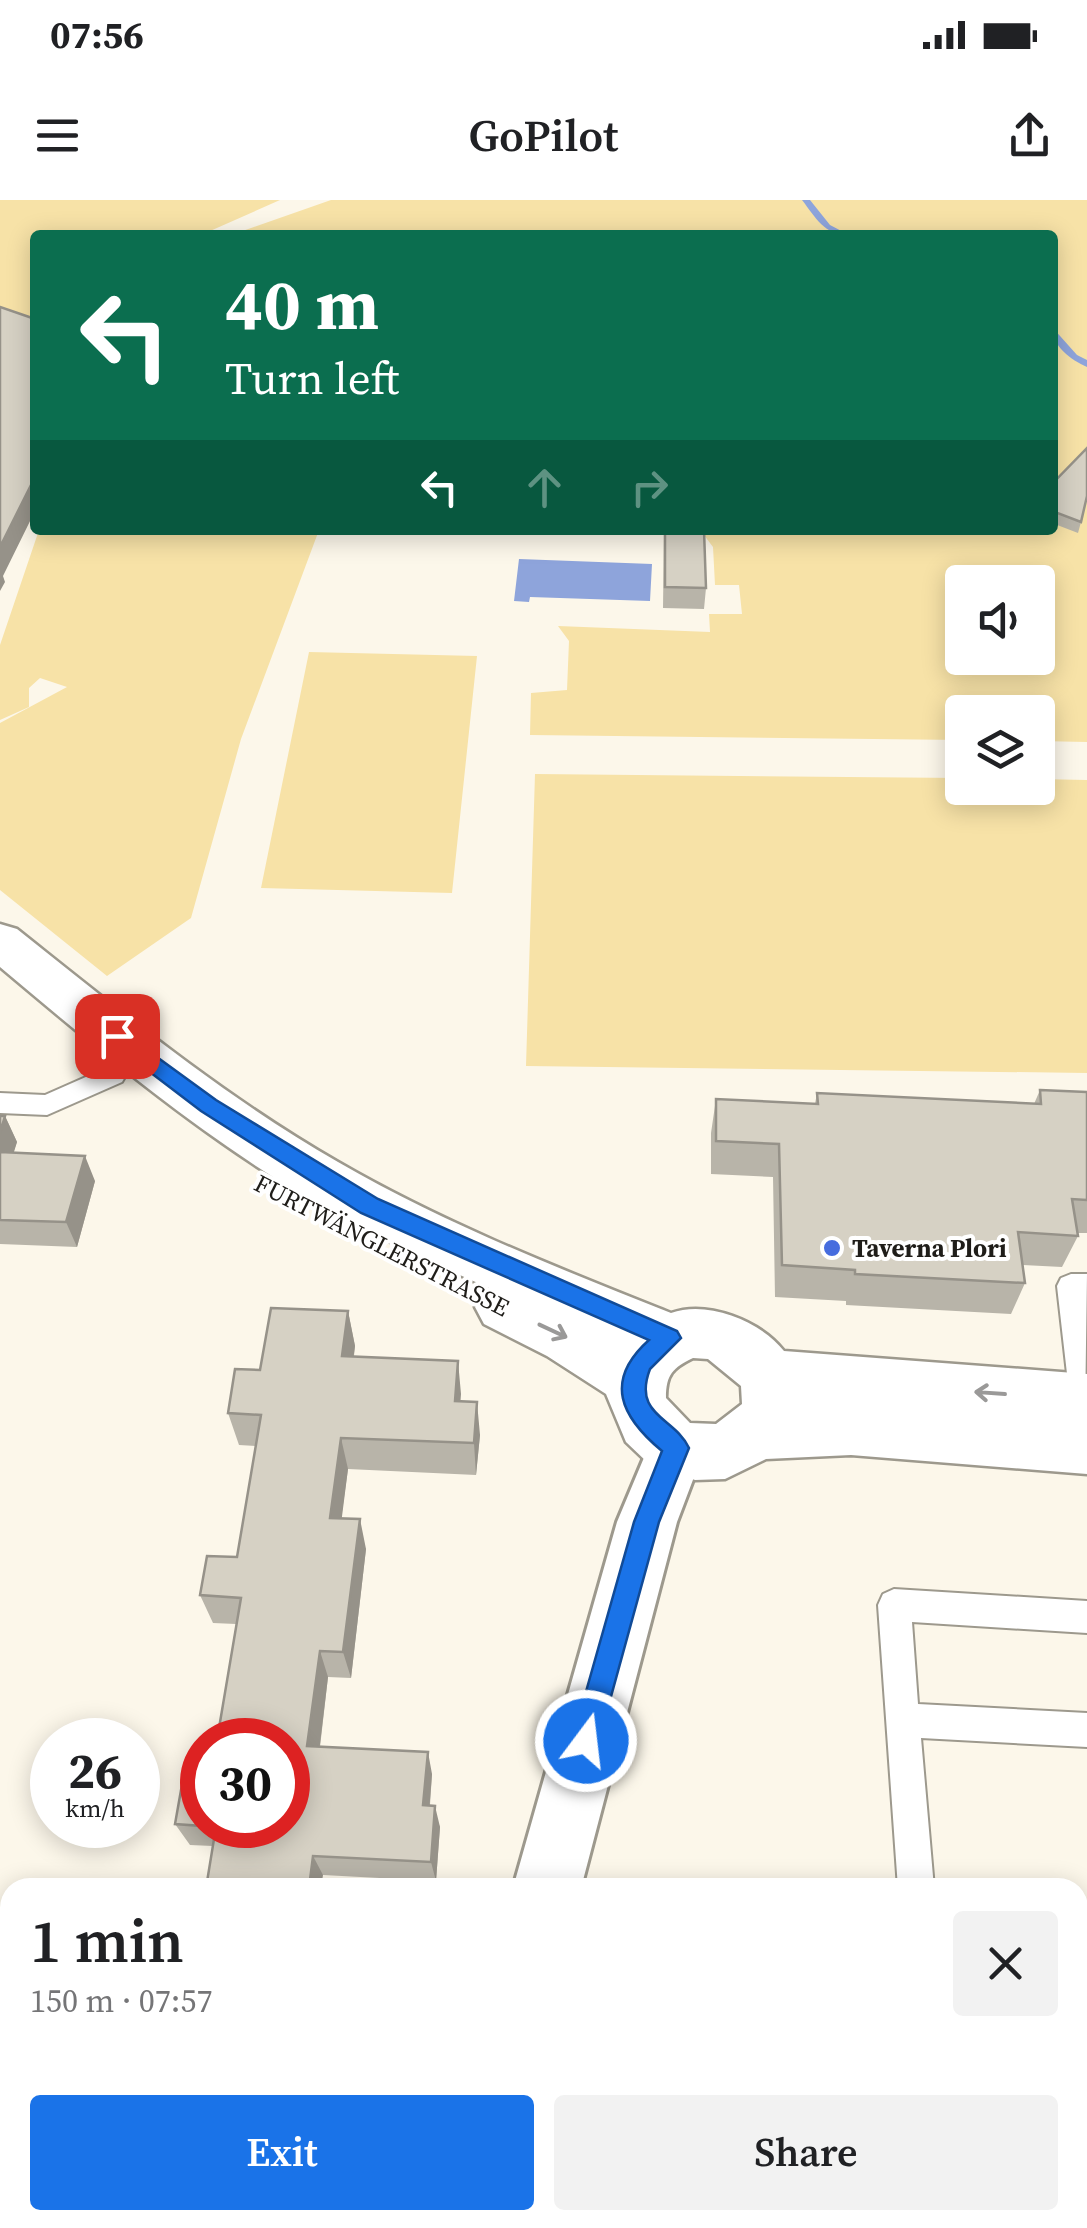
<!DOCTYPE html>
<meta charset="utf-8">
<style>
body{margin:0;font-family:"Source Serif 4",serif;background:#f2f2f2;color:#202124;height:100vh;display:flex;flex-direction:column;font-size:38px;white-space:nowrap}
*{box-sizing:border-box;margin:0}
p{font-size:32px;color:#757577}
.icon{flex:none;width:55px;height:55px;fill:none;stroke:currentColor;stroke-width:2;stroke-linecap:round;stroke-linejoin:round}
.map{position:relative;flex:1;overflow:hidden}
.side{position:absolute;left:0px;top:1678px;width:1088px;height:352px;display:flex;flex-direction:column;background:#fff;border-radius:30px 30px 0 0;box-shadow:0 5px 25px #0003}
.side>*{flex:none}
.top-card{position:absolute;left:30px;top:30px;width:1028px;height:305px;border-radius:10px;box-shadow:0 5px 25px #0003;background:#0b6e4f;color:#fff;overflow:hidden}
.fabs{position:absolute;left:945px;top:365px;display:grid;gap:20px}
.fabs a{display:grid;place-items:center;width:110px;height:110px;border-radius:10px;background:#fff;box-shadow:0 5px 25px #0003;font-size:50px}
.speed{position:absolute;left:30px;top:1518px;display:flex;gap:20px;font-size:50px;font-weight:700;text-align:center}
.speed>*{display:grid;place-content:center;width:130px;height:130px;border-radius:50%;background:#fff;box-shadow:0 5px 25px #0003;line-height:1}
.speed small{font-size:25px;font-weight:400}
.speed .limit{border:15px solid #d22;background:#fff;color:#111}
.pin{position:absolute;display:grid;place-items:center;width:85px;height:85px;color:#fff;margin:-42px;border-radius:20px;box-shadow:0 5px 15px #0006}
.me{position:absolute;width:110px;margin:-55px;rotate:15deg;stroke-linejoin:round;filter:drop-shadow(0 0 8px #0008)}
.turn{display:flex;align-items:center;gap:35px;height:210px;padding:0 30px;font-size:45px}
.turn .icon{width:130px;height:130px;stroke-width:2.5}
.turn b{display:block;font-size:70px;line-height:85px}
.lanes{display:flex;align-items:center;height:95px;padding:0 30px;background:#0003;justify-content:center;gap:50px;direction:ltr}
.lanes .off{opacity:.35}
.round{display:grid;place-items:center;flex:none;width:105px;height:105px;border-radius:10px;background:#f2f2f2}
.head{display:flex;align-items:center;justify-content:space-between;height:170px;padding:0 30px}
h1{font-size:60px;font-weight:600;line-height:75px}
.action{display:flex;gap:20px;margin-top:auto;padding:20px 30px}
.action a{flex:1;height:115px;border-radius:10px;background:#1a73e8;color:#fff;font-size:40px;font-weight:600;line-height:115px;text-align:center}
.action a+a{background:#f2f2f2;color:#202124}
.status{display:flex;justify-content:space-between;align-items:center;height:70px;padding:0 50px;background:#fff;direction:ltr}
.status svg{height:28px;fill:currentColor}
header{display:flex;justify-content:space-between;align-items:center;height:130px;padding:0 30px;background:#fff;font-size:45px;font-weight:600}
.map>svg:first-child{display:block}
</style>
<div class="status"><b>07:56</b><svg viewBox="0 0 49 12"><path d="M0 12V9h3v3zM5 12V6h3v6zM10 12V3h3v9zM15 12V0h3v12zM26 1h20v11H26zM47 4h2v5h-2z"/></svg></div>
<header><svg class="icon" aria-label="menu" viewBox="0 0 24 24"><path d="M4 6h16M4 12h16M4 18h16"/></svg>GoPilot<svg class="icon" aria-label="share" viewBox="0 0 24 24"><path d="M12 15V3M7 8l5-5 5 5M5 13v7h14v-7"/></svg></header>
<div class="map">
<svg width="1087" height="2028" viewBox="0 0 1087 2028">
<rect width="100%" height="100%" fill="#fcf7ea"/>
<path fill="#f7e2a7" fill-rule="evenodd" d="M 0,0 L 280,0 L 201,35 L 35,35 L 35,122 L 0,118 Z
M 331,0 L 1087,0 L 1087,542 L 1038,541 L 1038,512 L 962,512 L 962,540 L 530,535 L 531,493 L 567,490 L 569,441 L 558,426 L 710,432 L 709,414 L 742,414 L 739,385 L 715,385 L 713,347 L 704,335 L 650,334 L 650,330 L 1052,330 L 1052,35 L 234,34 ZM 962,382 L 1038,382 L 1038,458 L 962,458 Z
M 39,330 L 319,330 L 241,539 L 191,718 L 107,776 L 0,690 L 0,523 L 67,487 L 40,478 L 29,488 L 29,507 L 0,520 L 0,445 Z
M 309,452 L 477,456 L 452,693 L 261,688 Z
M 535,574 L 962,578 L 962,588 L 1038,588 L 1038,579 L 1087,580 L 1087,873 L 526,866 Z"/>
<path fill="#8ea4db" d="M 519,359 L 652,364 L 650,401 L 530,397 L 529,402 L 514,401 Z"/>
<g fill="none" stroke-linecap="round" stroke-linejoin="round">
<path fill="#8ea4db" fill-rule="evenodd" d="M 802,0 L 810,0 L 830,25 L 849,35 C 824,35 816,18 802,0 Z
M 1052,127 L 1077,155 L 1087,160 L 1087,167 C 1071,160 1052,146 1052,127 Z"/>
<defs>
<path id="lane" d="M 113,865 L 122,868 L 126,875 L 122,882 L 47,915 L 0,913 L 0,893 L 45,895 Z
M 1071,1074 L 1087,1074 L 1085,1213 L 1074,1209 L 1070,1200 L 1057,1086 L 1061,1078 Z
M 894,1389 L 1087,1401 L 1087,1433 L 912,1422 L 918,1504 L 1087,1513 L 1087,1547 L 921,1538 L 934,1688 L 898,1688 L 878,1405 L 883,1394 Z
M 1078,1710 L 1087,1711 L 1087,1747 L 1078,1746 Z
M 1078,1931 L 1087,1931 L 1087,1969 L 1078,1969 Z
M 922,2020 L 962,2020 L 963,2028 L 923,2028 Z"/>
<path id="street" d="M 676,1222 L 696,1229 L 705,1248 L 677,1322 L 581,1688 L 513,1688 L 617,1322 L 656,1229 Z
M 419,2020 L 495,2020 L 492,2028 L 416,2028 Z"/>
<path id="secondary" d="M 0,724 L 17,729 C 120,811 223,896 338,962 C 443,1023 558,1068 671,1113 C 708,1100 760,1121 784,1151 L 1087,1174 L 1087,1274 L 851,1255 L 766,1259 L 725,1279 L 695,1280 L 647,1262 L 626,1242 L 606,1194 L 547,1156 L 484,1124 L 475,1107 L 489,1088 C 407,1052 327,1013 253,964 C 164,905 82,836 0,767 ZM 693,1158 L 708,1159 L 741,1186 L 742,1204 L 716,1224 L 690,1223 L 666,1198 C 666,1174 673,1168 693,1158 Z"/>
</defs>
<use href="#lane" stroke="#9d998d" stroke-width="4"/>
<use href="#street" stroke="#9d998d" stroke-width="6"/>
<use href="#secondary" stroke="#9d998d" stroke-width="5"/>
<use href="#lane" fill="#fff" fill-rule="evenodd"/>
<use href="#street" fill="#fff" fill-rule="evenodd"/>
<use href="#secondary" fill="#fff" fill-rule="evenodd"/>
</g>
<path fill="#b8b4a9" d="M 1052,284 L 1081,322 L 1078,333 L 1052,323 Z
M 664,330 L 704,330 L 706,388 L 704,409 L 663,408 Z
M 1040,890 L 1087,892 L 1087,1033 L 1077,1033 L 1078,1036 L 1062,1067 L 1023,1065 L 1025,1083 L 1011,1114 L 846,1105 L 846,1101 L 775,1097 L 773,977 L 711,974 L 711,933 L 716,899 L 815,904 L 817,893 L 1034,904 Z
M 0,916 L 5,916 L 17,942 L 13,953 L 95,981 L 77,1047 L 0,1044 Z
M 348,1111 L 355,1146 L 354,1156 L 458,1161 L 460,1202 L 480,1235 L 476,1275 L 348,1269 L 341,1319 L 366,1349 L 351,1478 L 328,1477 L 320,1547 L 432,1574 L 430,1605 L 440,1627 L 436,1681 L 323,1675 L 213,1646 L 190,1645 L 175,1624 L 202,1625 L 236,1424 L 213,1423 L 200,1395 L 237,1357 L 256,1246 L 239,1245 L 228,1213 L 260,1170 Z"/>
<path fill="#969289" d="M 35,277 L 35,311 L 3,376 L 5,382 L 0,391 L 0,347 Z
M 5,916 L 17,942 L 6,978 L 0,966 L 0,933 Z
M 85,956 L 95,981 L 77,1047 L 66,1022 Z
M 348,1111 L 355,1146 L 349,1189 L 342,1156 Z
M 458,1161 L 461,1194 L 458,1234 L 455,1201 Z
M 477,1202 L 480,1235 L 476,1275 L 474,1243 Z
M 341,1238 L 348,1269 L 338,1348 L 330,1318 Z
M 360,1319 L 366,1349 L 351,1478 L 343,1452 Z
M 320,1451 L 328,1477 L 317,1569 L 307,1546 Z
M 428,1552 L 432,1574 L 428,1626 L 423,1605 Z
M 435,1606 L 440,1627 L 436,1681 L 431,1662 Z
M 313,1656 L 323,1675 L 321,1688 L 309,1688 Z
M 0,1927 L 10,1931 L 10,1985 L 8,1994 L 0,1992 Z"/>
<path fill="#d6d1c4" stroke="#969289" stroke-width="2.5" d="M 0,107 L 35,119 L 35,277 L 0,347 Z
M 1087,248 L 1087,296 L 1081,322 L 1052,311 L 1052,284 Z
M 665,330 L 704,330 L 706,388 L 665,387 Z
M 1040,890 L 1087,892 L 1087,1000 L 1072,999 L 1078,1036 L 1018,1032 L 1025,1083 L 855,1074 L 855,1070 L 782,1065 L 779,944 L 716,941 L 716,899 L 818,904 L 817,893 L 1041,904 Z
M 0,916 L 5,916 L 0,933 Z
M 0,952 L 85,956 L 66,1022 L 0,1020 Z
M 271,1108 L 348,1111 L 342,1156 L 458,1161 L 455,1201 L 477,1202 L 474,1243 L 341,1238 L 330,1318 L 360,1319 L 343,1452 L 320,1451 L 307,1546 L 428,1552 L 423,1605 L 435,1606 L 431,1662 L 313,1656 L 309,1688 L 206,1688 L 216,1627 L 175,1624 L 186,1562 L 202,1563 L 202,1625 L 288,1625 L 288,1540 L 217,1540 L 241,1398 L 200,1395 L 207,1356 L 237,1357 L 261,1215 L 228,1213 L 235,1169 L 260,1170 Z
M 0,1801 L 10,1801 L 10,1926 L 0,1926 Z"/>
<defs><path id="oneway-shaft" d="M-6 0H5M1.5-3L5.5 0L1.5 3" fill="none" stroke-width="1.6" stroke-linecap="round" stroke-linejoin="round" transform="scale(2.5)"/></defs>
<g stroke="#9a9998">
<use href="#oneway-shaft" transform="translate(553 1131) rotate(25)"/>
<use href="#oneway-shaft" transform="translate(990 1193) rotate(-176)"/>
</g>
<path fill="#1a73e8" stroke="#114b97" stroke-width="2.5" d="M 117,828 L 216,900 L 378,999 L 677,1131 L 681,1138 L 650,1169 C 632,1216 675,1217 689,1248 L 659,1322 L 596,1551 L 586,1555 L 577,1551 L 572,1541 L 634,1322 L 662,1251 C 621,1217 603,1181 649,1140 L 361,1013 L 201,911 L 109,841 L 106,836 Z"/>
<circle fill="#466cde" stroke="#fff" stroke-width="4" cx="832" cy="1048" r="10"/>
<g text-anchor="middle" dominant-baseline="central" stroke-width="8" stroke-linejoin="round" paint-order="stroke">
<g font-size="25" fill="#1f1d19" stroke="#fff">
<text transform="translate(382 1045) rotate(27)">FURTWÄNGLERSTRASSE</text>
</g>
<g font-size="25" font-weight="bold" fill="#1f1d19" stroke="#fff" text-anchor="start">
<text x="852" y="1048">Taverna Plori</text>
</g>
</g>
</svg>
<div class="fabs">
<a><svg class="icon" aria-label="sound" viewBox="0 0 24 24"><path d="M4 9h4l5-4v14l-5-4H4zM17 9q2 3 0 6"/></svg></a>
<a><svg class="icon" aria-label="layers" viewBox="0 0 24 24"><path d="M12 4l9 5-9 5-9-5zM3 14l9 5 9-5"/></svg></a>
</div>
<div class="speed"><div>26<small>km/h</small></div><div class="limit">30</div></div>
<div class="pin" style="left:117px;top:836px;background:#d93025"><svg class="icon" aria-label="arrive" viewBox="0 0 24 24"><path d="M6 21V4h12l-3 4 3 4H6"/></svg></div>
<svg class="me" style="left:586px;top:1541px" viewBox="-20 -20 40 40"><circle r="17" fill="#1a73e8" stroke="#fff" stroke-width="3"/><path d="M0-11L8 9 0 5-8 9z" fill="#fff"/></svg>
<div class="top-card">
<div class="turn"><svg class="icon" aria-label="left" viewBox="0 0 24 24"><path d="M17 20v-9H6M10 6l-5 5 5 5"/></svg><div><b>40 m</b>Turn left</div></div>
<div class="lanes"><svg class="icon" aria-label="left" viewBox="0 0 24 24"><path d="M17 20v-9H6M10 6l-5 5 5 5"/></svg><svg class="icon off" aria-label="ahead" viewBox="0 0 24 24"><path d="M12 20V5M6 11l6-6 6 6"/></svg><svg class="icon off" aria-label="right" viewBox="0 0 24 24"><path d="M7 20v-9h11M14 6l5 5-5 5"/></svg></div>
</div>
<section class="side">
<div class="head"><div><h1>1 min</h1><p>150 m · 07:57</p></div><a class="round"><svg class="icon" aria-label="close" viewBox="0 0 24 24"><path d="M6 6l12 12M18 6L6 18"/></svg></a></div>
<div class="action"><a>Exit</a><a>Share</a></div>
</section>
</div>
